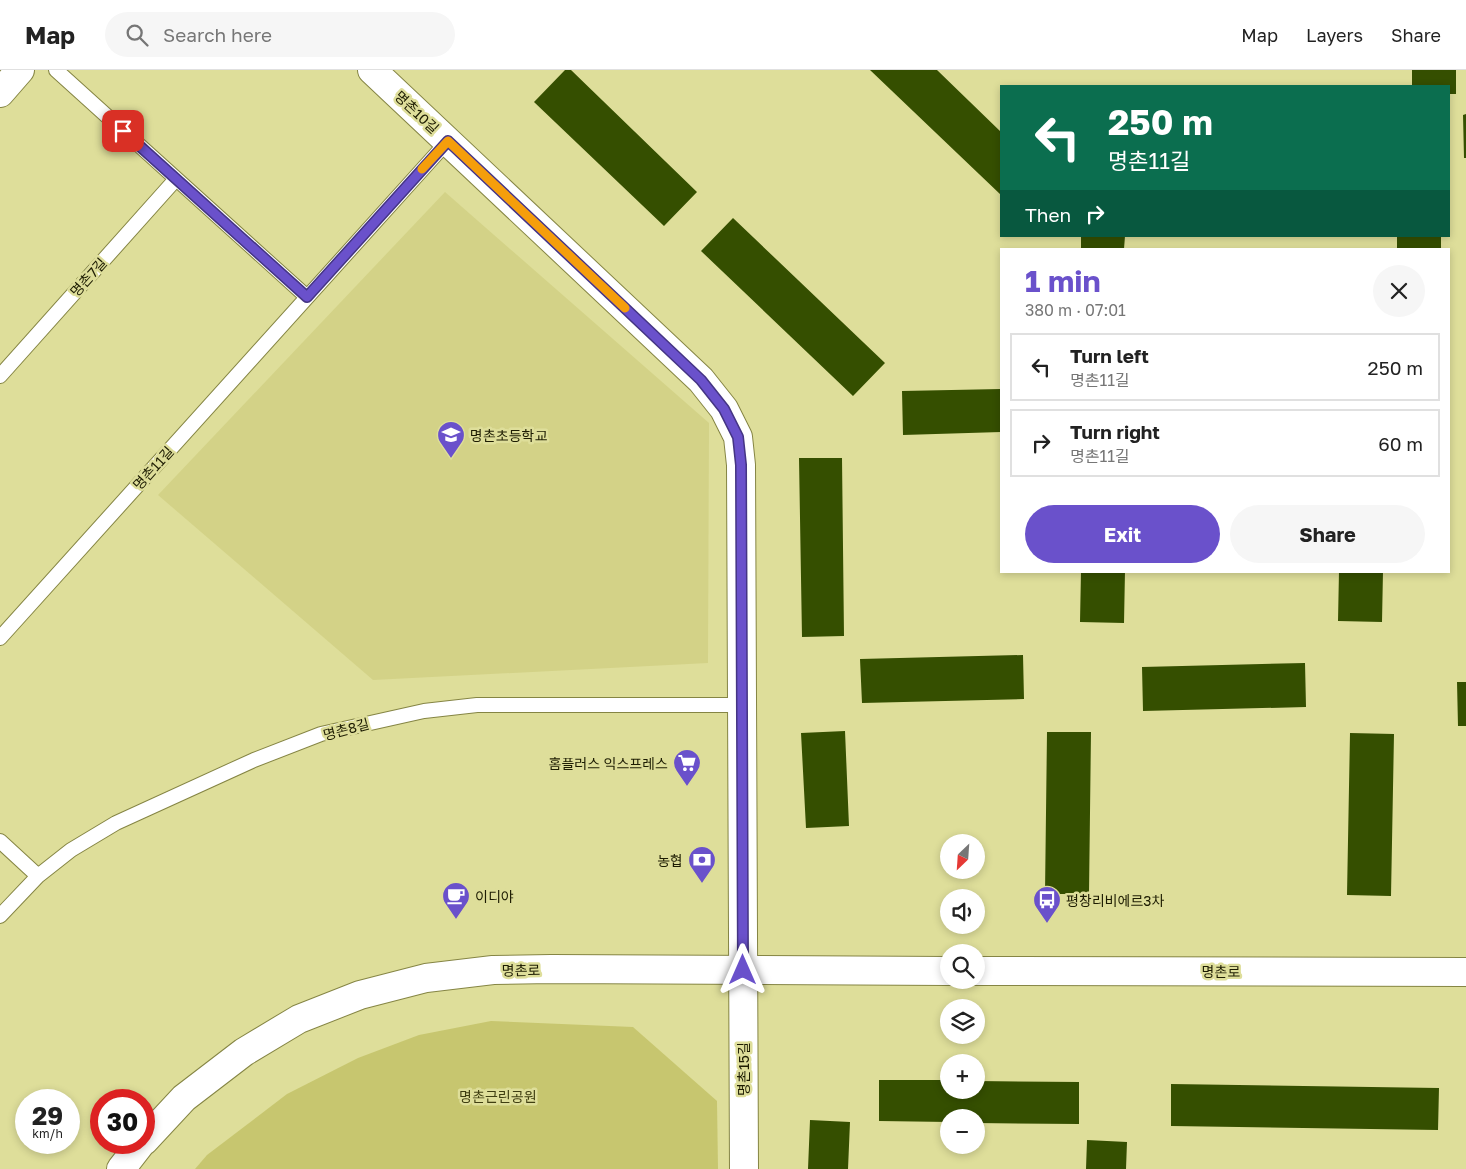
<!DOCTYPE html>
<meta charset="utf-8">
<style>
body{margin:0;font-family:"Golos Text","Noto Sans KR",sans-serif;background:#f6f6f6;color:#222;height:100vh;display:flex;flex-direction:column;font-size:19px;white-space:nowrap}
*{box-sizing:border-box;margin:0}
p{font-size:16px;color:#767676}
.icon{flex:none;width:28px;height:28px;fill:none;stroke:currentColor;stroke-width:2;stroke-linecap:round;stroke-linejoin:round}
.map{position:relative;flex:1;overflow:hidden}
.sheet{position:absolute;left:1000px;top:178px;width:450px;height:325px;display:flex;flex-direction:column;background:#fff;border-radius:0px;box-shadow:0 2px 8px #0003}
.sheet>*{flex:none}
.banner{position:absolute;left:1000px;top:15px;width:450px;height:152px;border-radius:0px;box-shadow:0 2px 8px #0003;background:#0b6e4f;color:#fff;overflow:hidden}
.needle{width:32px;rotate:205deg}
.buttons{position:absolute;left:940px;top:764px;display:grid;gap:10px}
.buttons a{display:grid;place-items:center;width:45px;height:45px;border-radius:50%;background:#fff;box-shadow:0 2px 8px #0003;font-size:25px}
.speed{position:absolute;left:15px;top:1019px;display:flex;gap:10px;font-size:25px;font-weight:700;text-align:center}
.speed>*{display:grid;place-content:center;width:65px;height:65px;border-radius:50%;background:#fff;box-shadow:0 2px 8px #0003;line-height:1}
.speed small{font-size:12px;font-weight:400}
.speed .limit{border:8px solid #d22;background:#fff;color:#111}
.pin{position:absolute;display:grid;place-items:center;width:42px;height:42px;color:#fff;margin:-21px;border-radius:10px;box-shadow:0 2px 8px #0006}
.me{position:absolute;width:55px;margin:-28px;rotate:0deg;stroke-linejoin:round;filter:drop-shadow(0 0 4px #0008)}
.turn{display:flex;align-items:center;gap:18px;height:105px;padding:0 25px;font-size:22px}
.turn .icon{width:65px;height:65px;stroke-width:2.5}
.turn b{display:block;font-size:35px;line-height:42px}
.then{display:flex;align-items:center;height:48px;padding:0 25px;background:#0003;gap:10px;font-size:19px}
.round{display:grid;place-items:center;flex:none;width:52px;height:52px;border-radius:26px;background:#f6f6f6}
.summary{display:flex;align-items:center;justify-content:space-between;height:85px;padding:0 25px}
h1{font-size:30px;font-weight:700;line-height:38px;color:#6a51cb}
.action{display:flex;gap:10px;margin-top:auto;padding:10px 25px}
.action a{flex:1;height:58px;border-radius:30px;background:#6a51cb;color:#fff;font-size:20px;font-weight:700;line-height:58px;text-align:center}
.action a+a{background:#f6f6f6;color:#222}
ul{padding:0;list-style:none}
li{display:flex;align-items:center;gap:15px;height:68px;margin:0 10px 8px;padding:0 15px;border:2px solid #e0e0e0;border-radius:0px}
li div{flex:1}
li b{display:block;font-size:19px}
li em{font-style:normal}
header{display:flex;align-items:center;gap:30px;box-sizing:border-box;height:70px;padding:0 25px;background:#fff;border-bottom:1px solid #e0e0e0}
header strong{font-size:24px}
nav{display:flex;gap:28px;margin-inline-start:auto;font-size:18px}
.search{width:350px;height:45px;background:#f6f6f6;display:flex;align-items:center;gap:12px;box-sizing:border-box;padding:0 18px;border-radius:28px;color:#767676;font-size:19px}
.map>svg:first-child{display:block}
</style>
<header>
<strong>Map</strong>
<div class="search"><svg class="icon" aria-label="search" viewBox="0 0 24 24"><circle cx="10" cy="10" r="6"/><path d="M15 15l6 6"/></svg>Search here</div>
<nav><a>Map</a><a>Layers</a><a>Share</a></nav>
</header>
<div class="map">
<svg width="1466" height="1099" viewBox="0 0 1466 1099">
<rect width="100%" height="100%" fill="#dede9a"/>
<path fill="#d3d287" d="M 445,122 L 709,353 L 708,593 L 373,610 L 158,425 Z"/>
<path fill="#c7c66f" d="M 491,951 L 633,957 L 717,1031 L 718,1099 L 195,1099 L 207,1085 L 287,1024 L 358,988 L 419,965 Z"/>
<path fill="#354f00" d="M 565,0 L 571,0 L 697,122 L 664,156 L 534,32 Z
M 870,0 L 937,0 L 1001,62 L 1001,125 Z
M 1412,0 L 1456,0 L 1456,24 L 1449,24 L 1449,16 L 1412,16 Z
M 1466,44 L 1466,88 L 1464,88 L 1463,45 Z
M 733,148 L 885,293 L 853,326 L 701,181 Z
M 1081,166 L 1125,166 L 1124,179 L 1081,179 Z
M 1397,166 L 1441,166 L 1441,179 L 1397,179 Z
M 1001,319 L 1001,362 L 903,365 L 902,321 Z
M 799,388 L 842,388 L 844,566 L 802,567 Z
M 1081,501 L 1125,501 L 1124,553 L 1080,552 Z
M 1339,501 L 1383,501 L 1382,552 L 1338,551 Z
M 1023,585 L 1024,629 L 862,633 L 860,589 Z
M 1305,593 L 1306,637 L 1143,641 L 1142,597 Z
M 1457,612 L 1466,612 L 1466,656 L 1458,656 Z
M 845,661 L 849,756 L 806,758 L 801,663 Z
M 1047,662 L 1091,662 L 1089,824 L 1045,824 Z
M 1350,663 L 1394,664 L 1391,826 L 1347,825 Z
M 879,1010 L 949,1010 L 949,1020 L 976,1020 L 976,1011 L 1079,1012 L 1079,1054 L 976,1053 L 976,1048 L 949,1048 L 949,1052 L 879,1051 Z
M 1171,1014 L 1439,1018 L 1438,1060 L 1171,1056 Z
M 810,1050 L 850,1052 L 848,1099 L 808,1099 Z
M 1087,1070 L 1127,1072 L 1126,1099 L 1086,1099 Z"/>
<g fill="none" stroke-linecap="round" stroke-linejoin="round">
<defs>
<path id="lane" d="M 56,0 L 307,227
M 0,306 L 176,109
M 0,568 L 448,71
M 0,771 L 38,806
M 0,846 L 38,806 L 71,780 L 116,753 L 254,690 L 321,664 L 424,641 L 477,635 L 742,635"/>
<path id="street" d="M 372,0 L 701,310 L 724,339 L 738,367 L 741,395 L 744,1099
M 0,23 L 20,0"/>
<path id="secondary" d="M 976,901 L 1466,902
M 144,1071 L 184,1028 L 244,982 L 299,949 L 360,925 L 426,908 L 493,900 L 551,899 L 949,901
M 121,1099 L 142,1072"/>
</defs>
<use href="#lane" stroke="#858544" stroke-width="16"/>
<use href="#street" stroke="#858544" stroke-width="30"/>
<use href="#secondary" stroke="#858544" stroke-width="30"/>
<use href="#lane" stroke="#fff" stroke-width="14"/>
<use href="#street" stroke="#fff" stroke-width="28"/>
<use href="#secondary" stroke="#fff" stroke-width="28"/>
</g>
<g fill="none" stroke-linecap="round" stroke-linejoin="round">
<defs>
<path id="route" d="M 123,61 L 307,227 L 448,71 L 701,310 L 724,339 L 738,367 L 741,395 L 743,900"/>
</defs>
<use href="#route" stroke="#453584" stroke-width="12"/>
<use href="#route" stroke="#6a51cb" stroke-width="9"/>
<path stroke="#f59e0b" stroke-width="9" d="M 422,99 L 448,71 L 625,238"/>
</g>
<defs>
<symbol id="school-pin" viewBox="-11 -11 22 30"><path d="M0 17L-7.5 6A9.5 9.5 0 1 1 7.5 6Z" fill="#6a51cb" stroke="#dede9a"/><path d="M0-5L7-2L0 1L-7-2ZM-4 1L0 2.5L4 1V4Q0 6-4 4Z" fill="#fff"/></symbol>
<symbol id="supermarket-pin" viewBox="-11 -11 22 30"><path d="M0 17L-7.5 6A9.5 9.5 0 1 1 7.5 6Z" fill="#6a51cb" stroke="#dede9a"/><path d="M-6-5.5h2.5l.6 2H6L4.5 2H-2.5L-4.4-4H-6ZM-1.5 3.2a1.3 1.3 0 1 0 .1 0ZM3 3.2a1.3 1.3 0 1 0 .1 0Z" fill="#fff"/></symbol>
<symbol id="bank-pin" viewBox="-11 -11 22 30"><path d="M0 17L-7.5 6A9.5 9.5 0 1 1 7.5 6Z" fill="#6a51cb" stroke="#dede9a"/><path d="M-6-4H6V4H-6ZM0-2.3a2.3 2.3 0 1 0 0 4.6a2.3 2.3 0 1 0 0-4.6Z" fill="#fff"/></symbol>
<symbol id="cafe-pin" viewBox="-11 -11 22 30"><path d="M0 17L-7.5 6A9.5 9.5 0 1 1 7.5 6Z" fill="#6a51cb" stroke="#dede9a"/><path d="M-5.5-4.5H6V0H3Q3 3.5 0 3.5H-2.5Q-5.5 3.5-5.5 0ZM3-3.2v2h1.7v-2ZM-6 4.5H4V6H-6Z" fill="#fff"/></symbol>
<symbol id="bus-pin" viewBox="-11 -11 22 30"><path d="M0 17L-7.5 6A9.5 9.5 0 1 1 7.5 6Z" fill="#6a51cb" stroke="#dede9a"/><path d="M-5-6H5V4H4V6H2V4H-2V6H-4V4H-5ZM-3.5-4V0h7V-4ZM-3.5 1.2v1.5H-2V1.2ZM2 1.2v1.5H3.5V1.2Z" fill="#fff"/></symbol>
</defs>
<g fill-rule="evenodd">
<use href="#school-pin" x="435" y="349" width="32" height="43"/>
<use href="#supermarket-pin" x="671" y="677" width="32" height="43"/>
<use href="#bank-pin" x="686" y="774" width="32" height="43"/>
<use href="#cafe-pin" x="440" y="810" width="32" height="43"/>
<use href="#bus-pin" x="1031" y="814" width="32" height="43"/>
</g>
<g text-anchor="middle" dominant-baseline="central" stroke-width="5" stroke-linejoin="round" paint-order="stroke">
<g font-size="14" fill="#1d1c02" stroke="#dede9a">
<text transform="translate(417 42) rotate(43)">명촌10길</text>
<text transform="translate(88 207) rotate(-48)">명촌7길</text>
<text transform="translate(153 398) rotate(-48)">명촌11길</text>
<text transform="translate(346 659) rotate(-15)">명촌8길</text>
<text transform="translate(521 900) rotate(-1)">명촌로</text>
<text x="1221" y="901">명촌로</text>
<text transform="translate(743 999) rotate(-90)">명촌15길</text>
</g>
<g font-size="14" fill="#1d1c02" stroke="#dede9a" text-anchor="start">
<text x="470" y="365">명촌초등학교</text>
<text x="668" y="693" text-anchor="end">홈플러스 익스프레스</text>
<text x="683" y="790" text-anchor="end">농협</text>
<text x="475" y="826">이디야</text>
<text x="1066" y="830">평창리비에르3차</text>
</g>
<g font-size="14" fill="#3f3e11" stroke="#dede9a">
<text x="498" y="1026">명촌근린공원</text>
</g>
</g>
</svg>
<div class="buttons">
<a><svg class="needle" viewBox="-14 -14 28 28"><path d="M0-13l5 13h-10z" fill="#e53935"/><path d="M0 13l5-13h-10z" fill="#767676"/></svg></a>
<a><svg class="icon" aria-label="sound" viewBox="0 0 24 24"><path d="M4 9h4l5-4v14l-5-4H4zM17 9q2 3 0 6"/></svg></a>
<a><svg class="icon" aria-label="search" viewBox="0 0 24 24"><circle cx="10" cy="10" r="6"/><path d="M15 15l6 6"/></svg></a>
<a><svg class="icon" aria-label="layers" viewBox="0 0 24 24"><path d="M12 4l9 5-9 5-9-5zM3 14l9 5 9-5"/></svg></a>
<a>+</a>
<a>−</a>
</div>
<div class="speed"><div>29<small>km/h</small></div><div class="limit">30</div></div>
<div class="pin" style="left:123px;top:61px;background:#d93025"><svg class="icon" aria-label="arrive" viewBox="0 0 24 24"><path d="M6 21V4h12l-3 4 3 4H6"/></svg></div>
<svg class="me" style="left:743px;top:900px" viewBox="-20 -20 40 40"><path d="M0-17L14 15 0 8-14 15z" fill="#6a51cb" stroke="#fff" stroke-width="4"/></svg>
<div class="banner">
<div class="turn"><svg class="icon" aria-label="left" viewBox="0 0 24 24"><path d="M17 20v-9H6M10 6l-5 5 5 5"/></svg><div><b>250 m</b>명촌11길</div></div>
<div class="then">Then<svg class="icon" aria-label="right" viewBox="0 0 24 24"><path d="M7 20v-9h11M14 6l5 5-5 5"/></svg></div>
</div>
<section class="sheet">
<div class="summary"><div><h1>1 min</h1><p>380 m · 07:01</p></div><a class="round"><svg class="icon" aria-label="close" viewBox="0 0 24 24"><path d="M6 6l12 12M18 6L6 18"/></svg></a></div>
<ul>
<li><svg class="icon" aria-label="left" viewBox="0 0 24 24"><path d="M17 20v-9H6M10 6l-5 5 5 5"/></svg><div><b>Turn left</b><p>명촌11길</p></div><em>250 m</em></li>
<li><svg class="icon" aria-label="right" viewBox="0 0 24 24"><path d="M7 20v-9h11M14 6l5 5-5 5"/></svg><div><b>Turn right</b><p>명촌11길</p></div><em>60 m</em></li>
</ul>
<div class="action"><a>Exit</a><a>Share</a></div>
</section>
</div>
